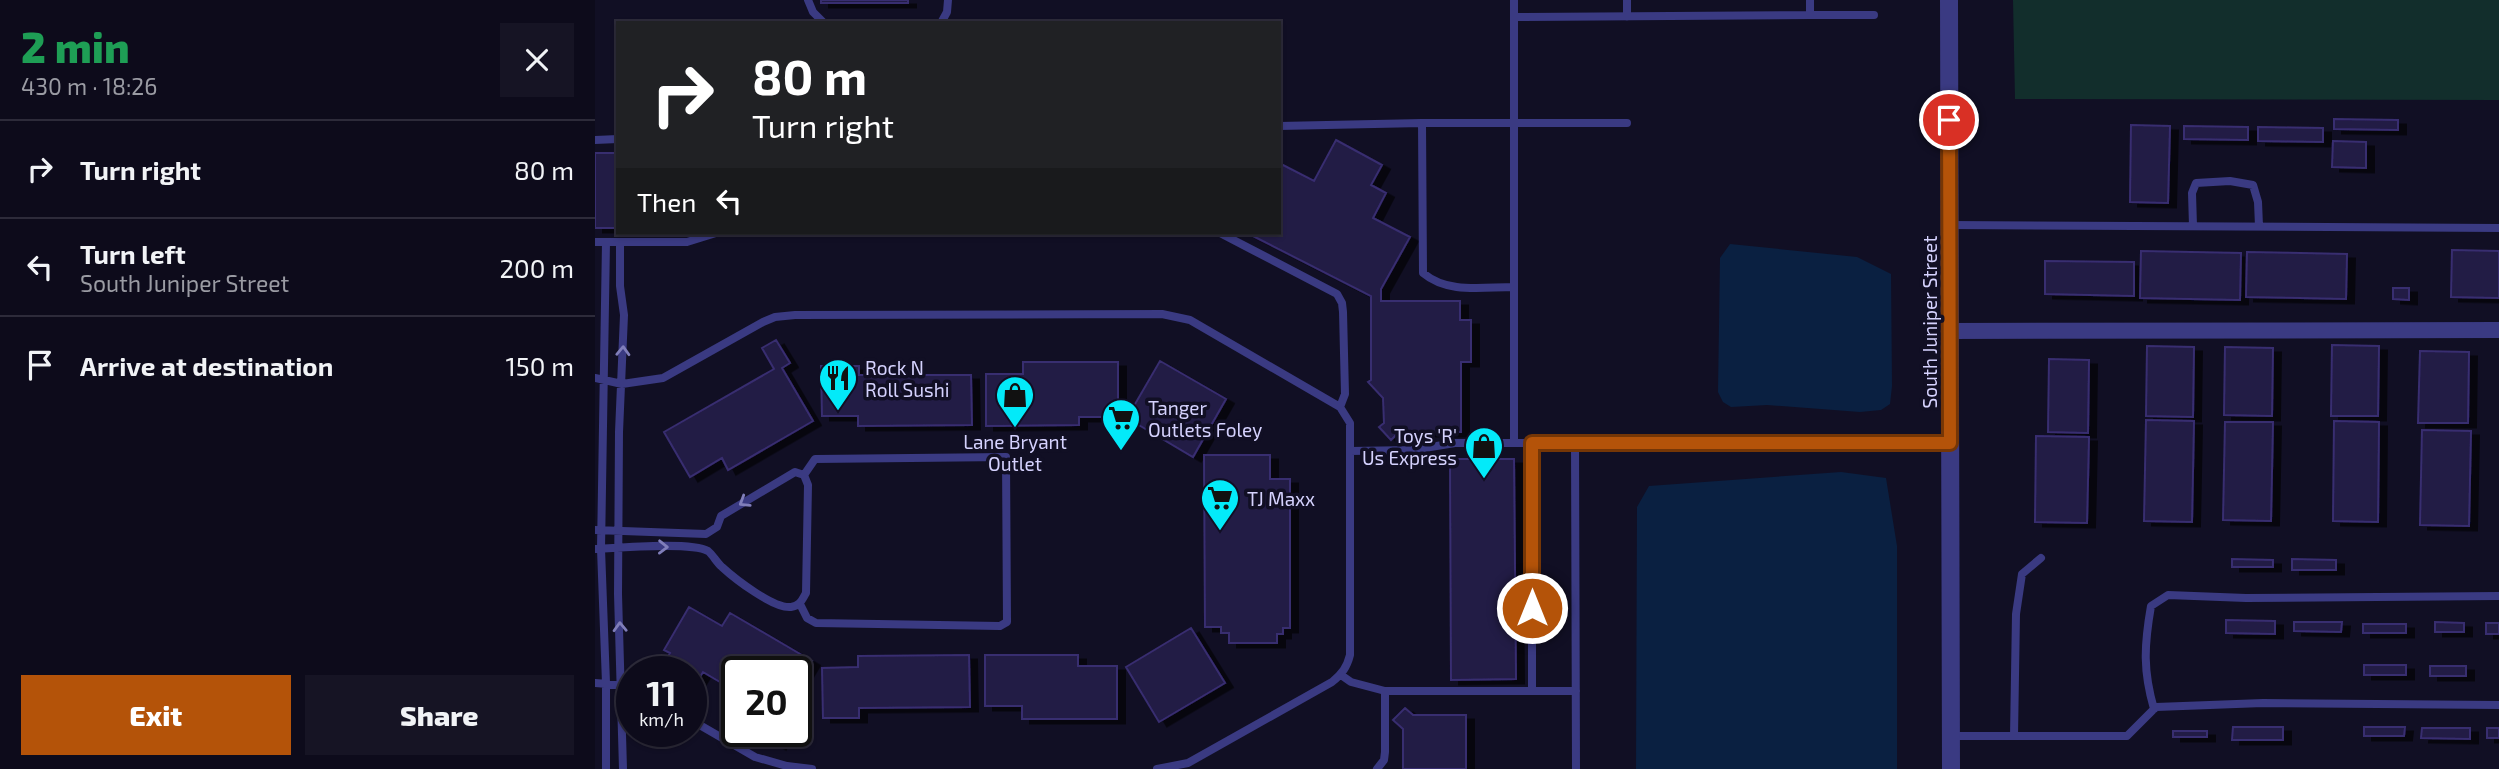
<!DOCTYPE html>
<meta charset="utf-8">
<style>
body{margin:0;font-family:"Exo 2",sans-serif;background:#161424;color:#f1f3f6;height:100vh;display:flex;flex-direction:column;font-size:26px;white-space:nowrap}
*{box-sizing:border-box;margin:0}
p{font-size:23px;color:#9a9ba3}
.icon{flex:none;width:38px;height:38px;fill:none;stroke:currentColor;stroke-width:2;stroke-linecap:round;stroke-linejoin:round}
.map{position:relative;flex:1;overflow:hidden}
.details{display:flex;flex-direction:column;background:#0d0b1b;width:595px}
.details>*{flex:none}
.guide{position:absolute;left:21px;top:21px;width:665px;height:214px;border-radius:0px;box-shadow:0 2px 5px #0004,0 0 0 2px #2d2b3a;background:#202124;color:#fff;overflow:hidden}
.speed{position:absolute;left:21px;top:656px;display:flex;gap:14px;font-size:35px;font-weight:700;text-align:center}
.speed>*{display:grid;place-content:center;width:91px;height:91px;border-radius:50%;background:#0d0b1b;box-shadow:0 2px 5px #0004,0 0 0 2px #2d2b3a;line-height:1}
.speed small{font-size:18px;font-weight:400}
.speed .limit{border:4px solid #111;border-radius:10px;background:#fff;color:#111}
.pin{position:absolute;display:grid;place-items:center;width:60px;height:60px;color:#fff;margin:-30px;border:4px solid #fff;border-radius:50%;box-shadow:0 2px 7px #0007}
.me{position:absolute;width:77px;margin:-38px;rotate:0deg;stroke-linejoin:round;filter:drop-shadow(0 0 5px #0008)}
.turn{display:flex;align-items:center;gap:24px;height:147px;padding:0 21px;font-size:32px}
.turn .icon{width:91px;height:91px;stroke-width:2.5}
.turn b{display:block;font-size:49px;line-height:60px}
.then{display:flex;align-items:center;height:66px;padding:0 21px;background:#0003;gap:14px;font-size:26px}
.round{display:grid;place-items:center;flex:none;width:74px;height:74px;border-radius:0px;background:#161424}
.summary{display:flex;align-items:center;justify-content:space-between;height:119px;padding:0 21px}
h1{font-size:42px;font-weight:800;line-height:52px;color:#1e9e55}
.action{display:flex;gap:14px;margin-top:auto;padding:14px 21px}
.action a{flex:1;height:80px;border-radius:0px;background:#b45309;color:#fff;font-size:28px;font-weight:800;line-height:80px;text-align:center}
.action a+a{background:#161424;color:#f1f3f6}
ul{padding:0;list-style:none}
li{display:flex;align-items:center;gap:21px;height:98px;padding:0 21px;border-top:2px solid #2d2b3a}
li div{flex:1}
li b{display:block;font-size:26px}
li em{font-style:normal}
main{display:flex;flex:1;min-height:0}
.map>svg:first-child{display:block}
</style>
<main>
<section class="details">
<div class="summary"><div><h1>2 min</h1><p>430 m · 18:26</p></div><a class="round"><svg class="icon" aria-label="close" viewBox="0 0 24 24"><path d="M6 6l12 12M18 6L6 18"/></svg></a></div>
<ul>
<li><svg class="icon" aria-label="right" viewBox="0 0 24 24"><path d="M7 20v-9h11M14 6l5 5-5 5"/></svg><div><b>Turn right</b></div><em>80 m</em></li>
<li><svg class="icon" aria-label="left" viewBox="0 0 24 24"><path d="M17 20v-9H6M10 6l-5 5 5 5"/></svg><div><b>Turn left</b><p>South Juniper Street</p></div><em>200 m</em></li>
<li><svg class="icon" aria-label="arrive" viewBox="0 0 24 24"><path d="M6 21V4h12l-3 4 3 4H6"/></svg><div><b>Arrive at destination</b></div><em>150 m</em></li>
</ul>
<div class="action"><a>Exit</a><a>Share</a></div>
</section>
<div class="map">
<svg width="1904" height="769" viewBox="0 0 1904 769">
<defs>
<filter id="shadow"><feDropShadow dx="8" dy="4.5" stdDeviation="0" flood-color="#0009"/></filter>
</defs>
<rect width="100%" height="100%" fill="#110f24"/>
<path fill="#122e2c" d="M 1418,0 L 1904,0 L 1904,100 L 1420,99 Z"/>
<path fill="#0a2041" d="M 1135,244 L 1262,257 L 1296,274 L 1297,386 L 1295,404 L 1286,410 L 1265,412 L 1172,405 L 1136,407 L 1128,402 L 1123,392 L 1125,258 Z
M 1246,472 L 1291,478 L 1302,546 L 1302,769 L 1041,769 L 1042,507 L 1054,486 Z"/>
<path fill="#221b45" stroke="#382d70" stroke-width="2" filter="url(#shadow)" d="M 226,0 L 313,0 L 313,3 L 226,3 Z
M 1739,119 L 1803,120 L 1803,130 L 1739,129 Z
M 1536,125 L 1575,126 L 1573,203 L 1535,202 Z
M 1589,126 L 1653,127 L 1653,140 L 1589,139 Z
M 1663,127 L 1728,128 L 1728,142 L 1663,141 Z
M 741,140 L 787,165 L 776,185 L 791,193 L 778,218 L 815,237 L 786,289 L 786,301 L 865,301 L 865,320 L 876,320 L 876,362 L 866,362 L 866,432 L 822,432 L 822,435 L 801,435 L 796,440 L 784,427 L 789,423 L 788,398 L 773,382 L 776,380 L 776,296 L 652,233 L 684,233 L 684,163 L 719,181 Z
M 1738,141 L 1771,142 L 1771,168 L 1737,167 Z
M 0,153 L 23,153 L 23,228 L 0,228 Z
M 1857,250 L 1904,251 L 1904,298 L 1856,297 Z
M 1546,251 L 1646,253 L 1645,300 L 1545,298 Z
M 1652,252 L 1752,254 L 1751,299 L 1651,297 Z
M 1450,261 L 1539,262 L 1539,296 L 1450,294 Z
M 1798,288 L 1814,288 L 1814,300 L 1798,299 Z
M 181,340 L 195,363 L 187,368 L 218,421 L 133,470 L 127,458 L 95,477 L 69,432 L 179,369 L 167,348 Z
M 1737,345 L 1784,346 L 1783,416 L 1736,416 Z
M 1552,346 L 1599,347 L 1598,417 L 1551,416 Z
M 1630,347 L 1678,348 L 1677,416 L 1629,415 Z
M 1825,351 L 1874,352 L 1873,423 L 1823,423 Z
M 1454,359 L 1494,360 L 1493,433 L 1453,432 Z
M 565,361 L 631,399 L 598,457 L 532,418 Z
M 428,362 L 523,362 L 523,417 L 484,417 L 484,425 L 391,426 L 391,374 L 428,374 Z
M 226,366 L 264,366 L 264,375 L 376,375 L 377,425 L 263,426 L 263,416 L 227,416 Z
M 1551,420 L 1599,421 L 1597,522 L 1549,521 Z
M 1739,421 L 1784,422 L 1783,522 L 1738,521 Z
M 1630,422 L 1678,422 L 1676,521 L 1628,520 Z
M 1827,430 L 1876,431 L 1874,526 L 1825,525 Z
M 1441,436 L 1494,437 L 1492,523 L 1440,522 Z
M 609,455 L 675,455 L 675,479 L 695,479 L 695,628 L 688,628 L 688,634 L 682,634 L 682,643 L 634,643 L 634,633 L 626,633 L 626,627 L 610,627 Z
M 855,459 L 919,459 L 921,679 L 856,680 Z
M 1637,559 L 1678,560 L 1678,567 L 1637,567 Z
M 1697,559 L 1741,560 L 1741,570 L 1697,570 Z
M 94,607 L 127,626 L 135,613 L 217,661 L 201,688 L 201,672 L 142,672 L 142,692 L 108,672 L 96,691 L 96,672 L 64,672 L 75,653 L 69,650 Z
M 1631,620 L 1680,621 L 1680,634 L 1631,633 Z
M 1699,622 L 1747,622 L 1746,632 L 1699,631 Z
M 1840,622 L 1869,623 L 1869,632 L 1840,632 Z
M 1891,623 L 1904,623 L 1904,634 L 1891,634 Z
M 1768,624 L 1811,624 L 1811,633 L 1768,633 Z
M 596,628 L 630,683 L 564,722 L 531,667 Z
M 374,655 L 375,707 L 264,708 L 264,718 L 228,718 L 227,668 L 263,667 L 263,656 Z
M 390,655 L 483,655 L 483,666 L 522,666 L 522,719 L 427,719 L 427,706 L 390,706 Z
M 1769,665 L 1811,665 L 1811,675 L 1769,675 Z
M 1835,666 L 1871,666 L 1871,676 L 1835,676 Z
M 810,708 L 818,715 L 871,715 L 871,769 L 808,769 L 808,729 L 798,720 Z
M 1638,727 L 1688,727 L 1688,740 L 1637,740 Z
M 1769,727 L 1810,727 L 1809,736 L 1769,736 Z
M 1827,728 L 1875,728 L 1875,739 L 1826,738 Z
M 1892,728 L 1904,728 L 1904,738 L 1892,738 Z
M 1578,731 L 1612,731 L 1612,737 L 1578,737 Z
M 172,732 L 190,732 L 183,745 L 169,737 Z"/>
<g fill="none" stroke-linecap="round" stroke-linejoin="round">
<path stroke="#3a3a82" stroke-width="8" d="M 213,0 L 218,12 L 229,23
M 919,0 L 919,442
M 1215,15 L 1279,15
M 919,17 L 1215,15 L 1215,0
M 1032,17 L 1032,0
M 346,23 L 352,12 L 353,0
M 827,123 L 1032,123
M 684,126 L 827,123 L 828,273 C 853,294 887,287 919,287
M 0,140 L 23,139
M 1354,225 L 1904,228
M 1598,226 L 1597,193 L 1601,183 L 1635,181 L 1658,185 L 1663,202 L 1664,226
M 625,233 L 742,294 L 747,303 L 748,312 L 750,394 L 745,407
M 0,242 L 92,242 L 121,233
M 25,243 L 25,286 L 29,315 L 24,432 L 23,594 L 28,769
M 0,378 L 27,384 L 68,378 L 168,322 L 180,317 L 200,315 L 567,314 L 595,320 L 745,407 L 755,423 L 755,655 C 752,667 747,674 737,682 L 593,763 L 562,769
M 937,443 L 937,691
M 980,443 L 981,769
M 755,451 L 817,450 L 860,443 L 1355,443
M 0,530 L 111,534 L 122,527 L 126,516 L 200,472 L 209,475 L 213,485 L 211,593 C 207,600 205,606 196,607 C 179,609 140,579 127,567 C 122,563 118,555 113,551 C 96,541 21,548 0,549
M 205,604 L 212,618 L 221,623 L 405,626 L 412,622 L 411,457 L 220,459 L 209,475
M 746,675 L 756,682 L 790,691 L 981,691
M 0,683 L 37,686
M 1559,709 C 1548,671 1549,646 1556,606 L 1573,595 L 1651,598 L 1904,596
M 96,720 L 160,757 L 192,766 L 217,769
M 1356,736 L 1532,736 L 1561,707 L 1668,703 L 1904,705
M 1419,736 L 1421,614 L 1427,574 L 1446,558
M 11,769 L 11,683 L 6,549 L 11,242
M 782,769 L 789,760 L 790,752 L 790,691"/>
<path stroke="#3a3a82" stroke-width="16" d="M 1355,331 L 1904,330"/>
<path stroke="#3a3a82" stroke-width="18" d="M 1354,0 L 1356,769"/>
</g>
<defs><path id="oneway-chevron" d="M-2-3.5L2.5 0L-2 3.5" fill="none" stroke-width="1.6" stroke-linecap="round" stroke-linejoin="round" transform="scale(1.75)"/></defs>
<g stroke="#807eba">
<use href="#oneway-chevron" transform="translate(28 351) rotate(-88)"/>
<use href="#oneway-chevron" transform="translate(149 502) rotate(148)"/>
<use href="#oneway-chevron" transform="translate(68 547) rotate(1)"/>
<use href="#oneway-chevron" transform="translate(25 627) rotate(-92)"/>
</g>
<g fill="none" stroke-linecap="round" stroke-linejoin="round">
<defs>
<path id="route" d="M 937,608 L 937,443 L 1355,443 L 1354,120"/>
</defs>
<use href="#route" stroke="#753606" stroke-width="18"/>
<use href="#route" stroke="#b45309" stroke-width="12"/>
</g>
<defs>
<symbol id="restaurant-pin" viewBox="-11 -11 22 30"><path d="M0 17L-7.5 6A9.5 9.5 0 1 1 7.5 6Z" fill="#03eaf9" stroke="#110f24"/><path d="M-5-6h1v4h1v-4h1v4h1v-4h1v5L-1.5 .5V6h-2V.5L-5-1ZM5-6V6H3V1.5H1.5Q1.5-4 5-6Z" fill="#111"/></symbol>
<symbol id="shop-pin" viewBox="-11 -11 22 30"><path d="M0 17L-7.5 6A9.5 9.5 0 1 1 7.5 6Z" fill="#03eaf9" stroke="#110f24"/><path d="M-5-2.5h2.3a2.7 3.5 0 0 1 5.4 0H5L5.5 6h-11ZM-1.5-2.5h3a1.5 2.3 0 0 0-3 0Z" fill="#111"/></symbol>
<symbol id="supermarket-pin" viewBox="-11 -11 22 30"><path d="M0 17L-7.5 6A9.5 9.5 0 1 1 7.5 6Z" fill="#03eaf9" stroke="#110f24"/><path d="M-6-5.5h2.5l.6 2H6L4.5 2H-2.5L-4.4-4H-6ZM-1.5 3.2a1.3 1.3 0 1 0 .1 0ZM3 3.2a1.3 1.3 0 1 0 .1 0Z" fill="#111"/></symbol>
</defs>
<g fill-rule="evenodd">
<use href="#restaurant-pin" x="221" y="356" width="44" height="60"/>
<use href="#shop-pin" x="398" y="373" width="44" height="60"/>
<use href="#supermarket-pin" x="504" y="396" width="44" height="60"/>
<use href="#shop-pin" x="867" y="424" width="44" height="60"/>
<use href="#supermarket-pin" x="603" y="476" width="44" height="60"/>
</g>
<g text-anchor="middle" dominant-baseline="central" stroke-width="7" stroke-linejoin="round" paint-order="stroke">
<g font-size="19" fill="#d5d2fe" stroke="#110f24">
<text transform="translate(1334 322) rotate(-90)">South Juniper Street</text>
</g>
<g font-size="19" fill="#d5d2fe" stroke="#110f24" text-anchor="start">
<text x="270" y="367">Rock N<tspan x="270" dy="22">Roll Sushi</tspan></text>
<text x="553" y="407">Tanger<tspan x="553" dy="22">Outlets Foley</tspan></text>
<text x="862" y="435" text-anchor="end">Toys 'R'<tspan x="862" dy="22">Us Express</tspan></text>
<text x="420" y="441" text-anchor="middle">Lane Bryant<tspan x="420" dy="22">Outlet</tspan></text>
<text x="652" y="498">TJ Maxx</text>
</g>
</g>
</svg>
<div class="speed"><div>11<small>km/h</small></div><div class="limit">20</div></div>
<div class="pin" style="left:1354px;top:120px;background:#d93025"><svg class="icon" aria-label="arrive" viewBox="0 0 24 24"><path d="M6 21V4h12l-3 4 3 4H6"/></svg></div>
<svg class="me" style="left:937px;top:608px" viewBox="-20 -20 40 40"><circle r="17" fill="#b45309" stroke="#fff" stroke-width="3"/><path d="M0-11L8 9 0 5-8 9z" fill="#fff"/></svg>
<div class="guide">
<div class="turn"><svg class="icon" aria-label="right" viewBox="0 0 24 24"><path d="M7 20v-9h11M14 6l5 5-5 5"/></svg><div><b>80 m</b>Turn right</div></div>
<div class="then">Then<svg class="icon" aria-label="left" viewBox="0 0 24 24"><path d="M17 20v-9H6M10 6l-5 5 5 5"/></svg></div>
</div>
</div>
</main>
